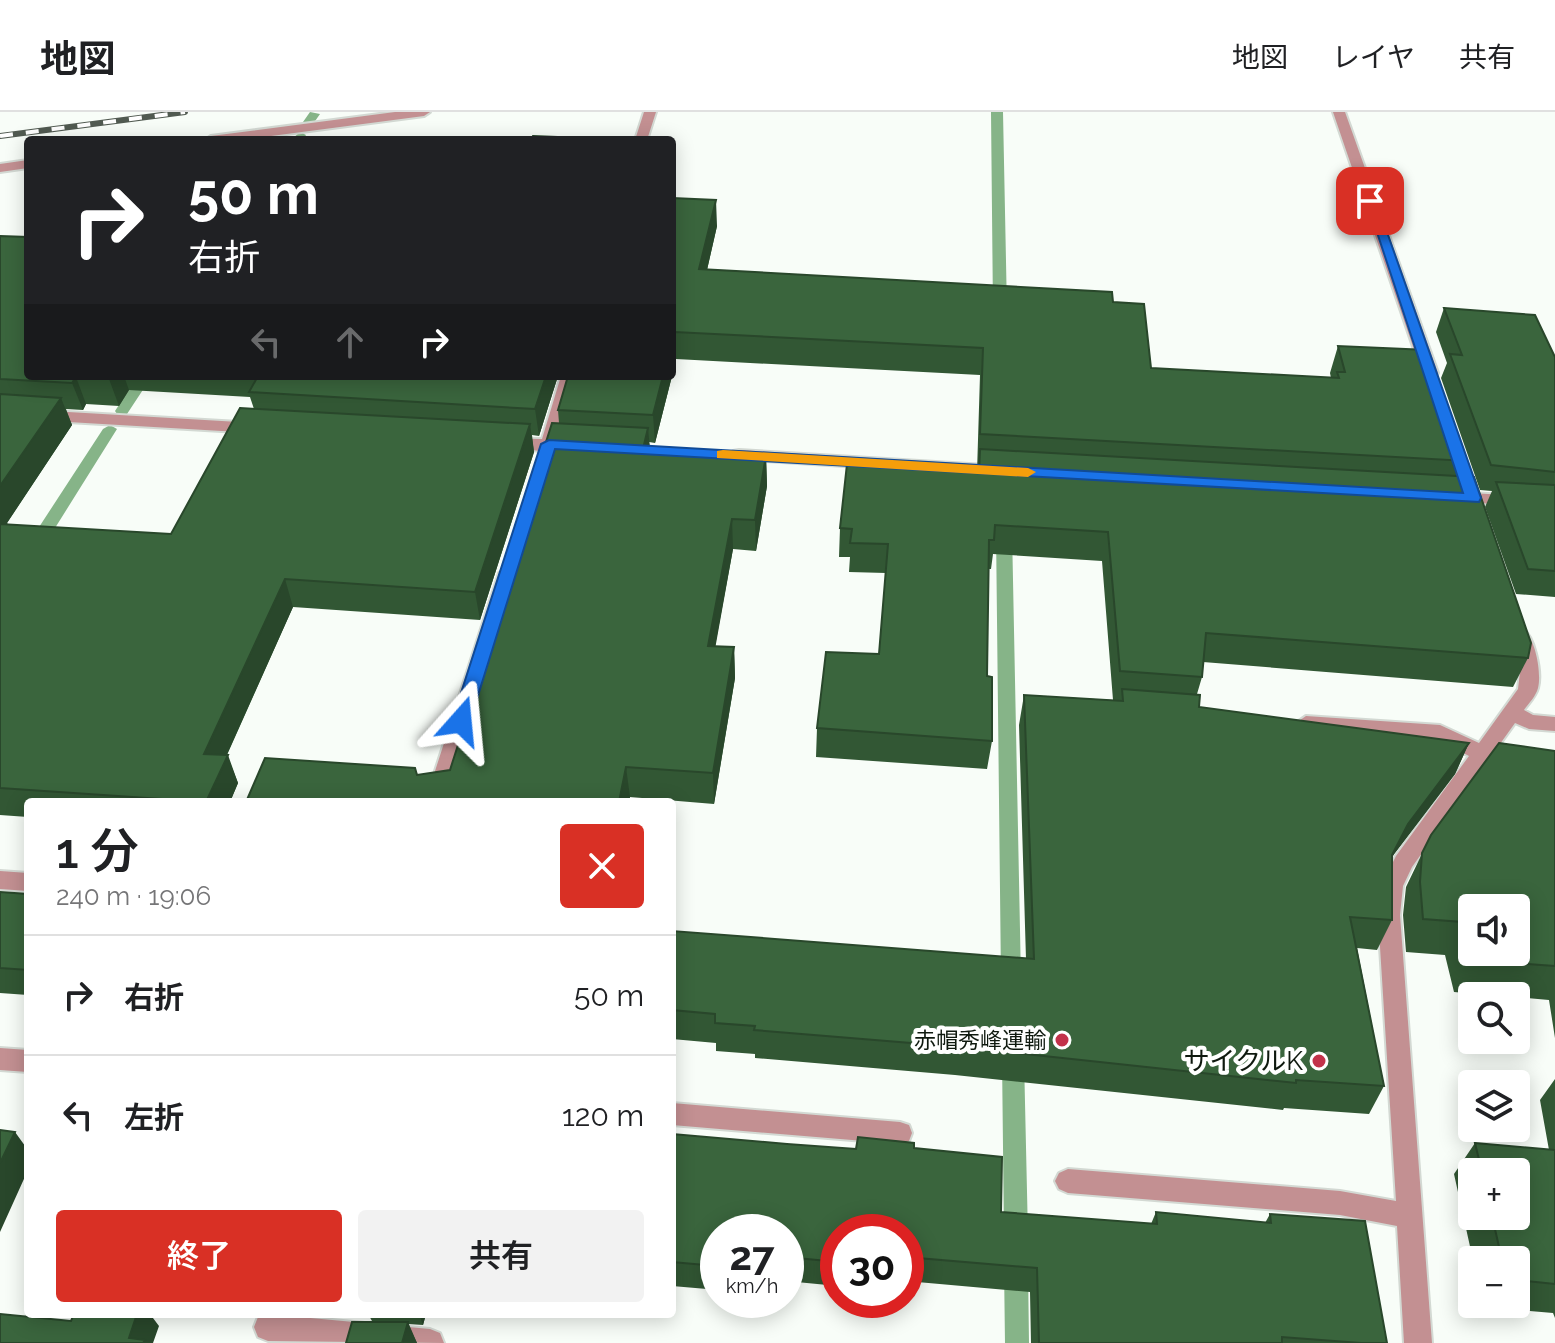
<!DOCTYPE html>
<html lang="ja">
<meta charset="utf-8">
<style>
body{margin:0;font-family:Raleway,"Noto Sans JP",sans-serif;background:#f2f2f2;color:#202124;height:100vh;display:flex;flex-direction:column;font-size:30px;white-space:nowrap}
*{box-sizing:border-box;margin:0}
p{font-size:26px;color:#757577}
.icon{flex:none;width:44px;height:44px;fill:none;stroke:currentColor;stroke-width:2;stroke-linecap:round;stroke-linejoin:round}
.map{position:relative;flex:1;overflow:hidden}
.sheet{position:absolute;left:24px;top:686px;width:652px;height:520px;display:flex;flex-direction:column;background:#fff;border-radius:8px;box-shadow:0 4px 20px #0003}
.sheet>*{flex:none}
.top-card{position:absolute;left:24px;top:24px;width:652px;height:244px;border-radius:8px;box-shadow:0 4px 20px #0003;background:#202124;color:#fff;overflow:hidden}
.tools{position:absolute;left:1458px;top:782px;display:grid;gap:16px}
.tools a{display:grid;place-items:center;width:72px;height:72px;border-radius:8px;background:#fff;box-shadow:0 4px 20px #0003;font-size:40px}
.speed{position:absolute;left:700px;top:1102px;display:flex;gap:16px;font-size:40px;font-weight:700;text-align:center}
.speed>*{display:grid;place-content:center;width:104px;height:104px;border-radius:50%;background:#fff;box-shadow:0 4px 20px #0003;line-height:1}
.speed small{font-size:20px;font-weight:400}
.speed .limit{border:12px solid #d22;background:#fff;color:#111}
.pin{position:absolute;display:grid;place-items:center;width:68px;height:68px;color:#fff;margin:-34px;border-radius:16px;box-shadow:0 4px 12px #0006}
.me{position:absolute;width:88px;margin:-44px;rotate:18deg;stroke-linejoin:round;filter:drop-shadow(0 0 6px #0008)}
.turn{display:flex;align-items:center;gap:28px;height:168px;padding:0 32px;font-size:36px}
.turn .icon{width:104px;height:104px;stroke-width:2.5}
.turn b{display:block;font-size:56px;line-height:68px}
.lanes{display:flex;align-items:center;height:76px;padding:0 32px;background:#0003;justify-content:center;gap:40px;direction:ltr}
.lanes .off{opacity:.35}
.round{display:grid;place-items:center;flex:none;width:84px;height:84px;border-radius:8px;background:#f2f2f2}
.overview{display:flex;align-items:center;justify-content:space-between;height:136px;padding:0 32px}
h1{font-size:48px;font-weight:600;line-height:60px}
.cta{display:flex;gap:16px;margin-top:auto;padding:16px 32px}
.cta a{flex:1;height:92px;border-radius:8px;background:#d93025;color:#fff;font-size:32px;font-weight:600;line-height:92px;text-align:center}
.cta a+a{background:#f2f2f2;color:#202124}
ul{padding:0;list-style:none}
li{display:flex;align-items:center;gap:24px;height:120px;padding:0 32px;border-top:2px solid #e0e0e0}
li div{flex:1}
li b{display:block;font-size:30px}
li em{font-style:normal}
header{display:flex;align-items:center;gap:48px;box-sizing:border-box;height:112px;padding:0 40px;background:#fff;border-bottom:2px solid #e0e0e0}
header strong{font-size:38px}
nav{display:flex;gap:44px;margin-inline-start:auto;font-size:28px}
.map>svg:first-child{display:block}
</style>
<header>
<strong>地図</strong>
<nav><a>地図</a><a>レイヤ</a><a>共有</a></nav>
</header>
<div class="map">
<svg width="1555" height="1231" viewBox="0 0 1555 1231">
<rect width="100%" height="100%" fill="#f8fdf8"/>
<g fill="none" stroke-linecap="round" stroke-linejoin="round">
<path fill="#86b488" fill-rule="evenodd" d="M 310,0 L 320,2 L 313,12 L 309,13 L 303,10 Z
M 991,0 L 1003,0 L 1007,199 L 1000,203 L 993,199 Z
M 300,20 L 306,23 L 303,28 L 291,28 Z
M 138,264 L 152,264 L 127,302 L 117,302 L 115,299 Z
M 110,313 L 117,317 L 40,440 L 28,440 L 26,436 L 28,432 L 103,317 Z
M 1004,413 L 1012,418 L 1021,868 L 1018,874 L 1011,877 L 1004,874 L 1001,868 L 996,418 Z
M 1013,937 L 1021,939 L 1024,946 L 1028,1124 L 1024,1132 L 1016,1135 L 1008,1132 L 1004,1124 L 1002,946 L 1005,939 Z
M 1016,1142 L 1024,1146 L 1028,1154 L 1029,1231 L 1005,1231 L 1004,1154 L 1008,1146 Z"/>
<defs>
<path id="minor" d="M 395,0 L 430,0 L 424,4 L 240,28 L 205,28 L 211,24 Z
M 644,0 L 656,0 L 647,28 L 635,28 Z
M 1333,0 L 1345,0 L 1438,261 L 1436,264 L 1424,264 L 1422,261 Z
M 28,48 L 28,56 L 0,60 L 0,52 Z
M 561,264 L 577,264 L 559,327 L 577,329 L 577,337 L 548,340 L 501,334 L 501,326 L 542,327 Z
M 0,296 L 256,311 L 264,316 L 256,321 L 0,306 Z
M 739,338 L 1002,354 L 1010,359 L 1002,364 L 733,347 L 733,339 Z
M 1454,380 L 1555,386 L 1555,396 L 1448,389 L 1445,385 Z
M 508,455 L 517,461 L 445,690 L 425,690 L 499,461 Z
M 1519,515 C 1535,520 1542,561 1538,576 C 1536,584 1529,591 1524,598 L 1533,603 L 1555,605 L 1555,619 L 1529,617 L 1515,611 L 1412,755 L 1403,774 L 1400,803 L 1432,1231 L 1404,1231 L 1397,1114 L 1340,1103 L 1068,1081 L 1059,1077 L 1055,1069 L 1059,1061 L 1068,1057 L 1340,1079 L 1396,1089 L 1378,803 L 1381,774 L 1396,744 L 1469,644 L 1437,627 L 1306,618 L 1296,611 L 1306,604 L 1440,613 L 1479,631 L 1518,577 L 1520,560 L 1510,522 Z
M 0,759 L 28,761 L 28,779 L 0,777 Z
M 0,936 L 28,938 L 28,960 L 0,958 Z
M 672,991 L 900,1010 L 909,1013 L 912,1021 L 909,1029 L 900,1032 L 672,1013 Z
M 267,1202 L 430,1217 L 440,1221 L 444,1231 L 268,1229 L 258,1225 L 254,1215 L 258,1205 Z"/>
</defs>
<use href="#minor" stroke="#d3d9d3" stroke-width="4"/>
<use href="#minor" fill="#c39092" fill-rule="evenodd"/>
<defs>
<path id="rail" d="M 0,24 L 185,0"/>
</defs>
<use href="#rail" stroke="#515a51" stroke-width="6"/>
<use href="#rail" stroke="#fff" stroke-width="4" stroke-dasharray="13" stroke-linecap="butt"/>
</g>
<path fill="#325734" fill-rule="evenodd" d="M 672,86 L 717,114 L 707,158 L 1113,190 L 1151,256 L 1331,266 L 1330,261 L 1338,234 L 1467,349 L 1461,365 L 1528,546 L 1513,575 L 1203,550 L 1202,565 L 1197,582 L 1199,595 L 1469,631 L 1455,662 L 1392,745 L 1392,808 L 1377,838 L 1357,836 L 1384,974 L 1369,1002 L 1284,996 L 1283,998 L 955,963 L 755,946 L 755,942 L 716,939 L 716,931 L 672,927 L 672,819 L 1026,847 L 1019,613 L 1024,583 L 1113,588 L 1102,449 L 993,442 L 991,457 L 988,457 L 987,564 L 992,629 L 987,657 L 816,645 L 817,616 L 879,542 L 886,461 L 849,460 L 850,445 L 839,445 L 840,416 L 977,360 L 980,263 L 676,247 L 672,264 Z
M 0,124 L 28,264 L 558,264 L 539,324 L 532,323 L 534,340 L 480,508 L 293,495 L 227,643 L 238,671 L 230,690 L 28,690 L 28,705 L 0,703 ZM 129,278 L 250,285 L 254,297 L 171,422 L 8,413 L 7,411 L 72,313 L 66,297 L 83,298 L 86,292 L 119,294 Z
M 1444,196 L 1555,245 L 1555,485 L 1516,482 L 1485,395 L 1492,379 L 1480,378 L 1441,266 L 1447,251 L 1436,220 Z
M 672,264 L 655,331 L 649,330 L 650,337 L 766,344 L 767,374 L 756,439 L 733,437 L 715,534 L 734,535 L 735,566 L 714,692 L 630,685 L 629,690 L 246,690 L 450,658 L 502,497 L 499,479 L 559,311 L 558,298 Z
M 1555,639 L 1555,926 L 1549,888 L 1516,885 L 1516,884 L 1498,884 L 1454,880 L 1445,843 L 1406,840 L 1403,803 L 1406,775 L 1431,723 Z
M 0,780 L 28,782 L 28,883 L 0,881 Z
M 1555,967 L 1555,1206 L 1553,1201 L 1484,1195 L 1483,1192 L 1516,1192 L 1516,1148 L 1473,1148 L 1454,1062 L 1475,1031 L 1549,1038 L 1540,988 ZM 1472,1060 L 1516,1060 L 1516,1104 L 1472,1104 Z
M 672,1022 L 787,1032 L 856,1037 L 914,1036 L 1001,1100 L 1151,1112 L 1156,1100 L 1265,1111 L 1270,1102 L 1387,1231 L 1031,1231 L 1030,1180 L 906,1169 L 906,1120 L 838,1120 L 838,1174 L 786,1169 L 786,1120 L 718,1120 L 718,1164 L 709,1163 L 707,1177 L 672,1174 Z
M 368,1202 L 426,1202 L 423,1213 L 408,1212 L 417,1231 L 346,1231 L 387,1210 L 372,1209 Z"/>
<path fill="#29472b" d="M 716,88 L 717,114 L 701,184 L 699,157 Z
M 675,220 L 676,247 L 672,264 L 672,231 Z
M 111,264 L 124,264 L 129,278 L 119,294 L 109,267 Z
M 546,264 L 558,264 L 539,324 L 535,297 Z
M 663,264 L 672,264 L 655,331 L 653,303 Z
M 76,265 L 86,292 L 83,298 L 72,271 Z
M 61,286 L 72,313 L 7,411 L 13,424 L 0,433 L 0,374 Z
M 530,312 L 534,340 L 480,508 L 475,480 Z
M 648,316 L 651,347 L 643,337 Z
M 766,344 L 767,374 L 756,439 L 755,408 Z
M 732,407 L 733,437 L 710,565 L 708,534 Z
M 285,467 L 293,495 L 215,669 L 204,642 Z
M 734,535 L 735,566 L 714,692 L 713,661 Z
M 1469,631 L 1455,662 L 1394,742 L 1378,773 L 1408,712 Z
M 228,643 L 238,671 L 230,690 L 206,690 Z
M 626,655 L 630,685 L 629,690 L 619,690 Z
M 15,1020 L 28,1038 L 28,1058 L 0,1120 L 0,1051 Z
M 707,1139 L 709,1163 L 707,1177 L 705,1153 Z
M 137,1202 L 150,1202 L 159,1214 L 153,1231 L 133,1231 L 129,1226 Z
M 419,1202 L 426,1202 L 423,1213 Z
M 408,1210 L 417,1231 L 402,1231 Z"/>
<path fill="#3a653d" stroke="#29472b" stroke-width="2" fill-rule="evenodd" d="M 533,24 L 605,27 L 604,28 L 531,28 Z
M 672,86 L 716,88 L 699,157 L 1112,180 L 1113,190 L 1144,192 L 1151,256 L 1339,266 L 1337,260 L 1345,260 L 1338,234 L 1428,238 L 1467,349 L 980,322 L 983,236 L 675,220 L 672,231 Z
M 0,124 L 28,125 L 28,264 L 111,264 L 109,267 L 76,265 L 72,271 L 0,267 Z
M 1444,196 L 1535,203 L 1555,245 L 1555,360 L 1491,353 L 1450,242 L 1462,243 Z
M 258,264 L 546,264 L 535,297 L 249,280 Z
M 568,264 L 663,264 L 653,303 L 558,298 Z
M 0,282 L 61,286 L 0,374 Z
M 240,296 L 530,312 L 475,480 L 285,467 L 204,642 L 228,643 L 206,690 L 0,676 L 0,412 L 171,422 Z
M 552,311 L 648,316 L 643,337 L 766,344 L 755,408 L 732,407 L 708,534 L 734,535 L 713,661 L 626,655 L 619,690 L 246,690 L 265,646 L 415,656 L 417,663 L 450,658 L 507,480 L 499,479 Z
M 980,337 L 1474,365 L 1531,531 L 1528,546 L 1206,521 L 1202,565 L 1120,559 L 1108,420 L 995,413 L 994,428 L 989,428 L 987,564 L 992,565 L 992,629 L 817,616 L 826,540 L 879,542 L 888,432 L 850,431 L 852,417 L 840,416 L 847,352 L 979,360 Z
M 1496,370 L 1555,373 L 1555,459 L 1528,457 Z
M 1122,577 L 1200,583 L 1199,595 L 1469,631 L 1408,712 L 1392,743 L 1392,808 L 1350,805 L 1384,974 L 1296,968 L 1296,971 L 960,935 L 754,918 L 755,914 L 715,911 L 715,902 L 672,898 L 672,819 L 1034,847 L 1024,583 L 1123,589 Z
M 1499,631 L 1555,639 L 1555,854 L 1473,848 L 1463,810 L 1423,807 L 1420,770 L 1422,741 L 1431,723 ZM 1472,796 L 1516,796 L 1516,840 L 1472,840 Z
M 0,780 L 28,782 L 28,858 L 0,856 Z
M 0,1018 L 15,1020 L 0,1051 Z
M 672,1022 L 787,1032 L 856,1037 L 858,1025 L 914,1031 L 914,1036 L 1002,1045 L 1001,1100 L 1157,1112 L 1156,1100 L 1271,1111 L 1270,1102 L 1365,1109 L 1387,1231 L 1361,1231 L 1282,1225 L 1282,1231 L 1039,1231 L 1037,1156 L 906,1145 L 906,1120 L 838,1120 L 838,1150 L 786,1145 L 786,1120 L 718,1120 L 718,1140 L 707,1139 L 705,1153 L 672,1150 Z
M 1475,1031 L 1555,1038 L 1555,1172 L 1516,1168 L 1516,1148 L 1502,1148 L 1492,1104 L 1516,1104 L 1516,1060 L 1482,1060 Z
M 0,1202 L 71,1209 L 74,1202 L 137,1202 L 129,1226 L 145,1228 L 143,1231 L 0,1231 Z
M 352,1210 L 408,1210 L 402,1231 L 346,1231 Z"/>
<path fill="#1a73e8" stroke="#114b97" stroke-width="2" d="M 1366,87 L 1376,89 L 1481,386 L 1479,390 L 555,337 L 470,609 L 461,615 L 454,613 L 452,609 L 541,332 L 549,328 L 1463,381 Z"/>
<path fill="#f59e0b" d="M 723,338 L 1028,356 L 1036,360 L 1028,365 L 717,346 L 717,339 Z"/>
<g fill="#c2324a" stroke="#fff" stroke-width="3">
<circle cx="1062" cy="928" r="8"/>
<circle cx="1319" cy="949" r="8"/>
</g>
<g text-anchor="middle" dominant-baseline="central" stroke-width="8" stroke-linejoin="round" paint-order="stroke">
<g font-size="22" fill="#0f190f" stroke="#fff" text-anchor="end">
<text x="1046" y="928">赤帽秀峰運輸</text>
</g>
<g font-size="26" fill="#0f190f" stroke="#fff" text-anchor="end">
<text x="1303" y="949">サイクルK</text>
</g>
</g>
</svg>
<div class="tools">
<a><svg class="icon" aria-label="sound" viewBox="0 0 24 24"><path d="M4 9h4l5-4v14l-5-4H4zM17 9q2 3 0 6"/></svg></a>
<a><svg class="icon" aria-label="search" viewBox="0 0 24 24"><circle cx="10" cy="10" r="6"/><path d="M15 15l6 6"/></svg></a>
<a><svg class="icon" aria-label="layers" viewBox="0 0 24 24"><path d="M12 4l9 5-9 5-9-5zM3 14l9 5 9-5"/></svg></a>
<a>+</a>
<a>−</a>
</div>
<div class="speed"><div>27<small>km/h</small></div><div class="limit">30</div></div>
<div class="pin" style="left:1370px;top:89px;background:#d93025"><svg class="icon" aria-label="arrive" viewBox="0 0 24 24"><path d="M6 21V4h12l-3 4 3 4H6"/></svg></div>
<svg class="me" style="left:461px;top:609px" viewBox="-20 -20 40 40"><path d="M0-17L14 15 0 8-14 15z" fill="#1a73e8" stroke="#fff" stroke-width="4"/></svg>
<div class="top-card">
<div class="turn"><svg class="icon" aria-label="right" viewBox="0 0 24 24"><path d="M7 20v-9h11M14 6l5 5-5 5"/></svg><div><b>50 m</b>右折</div></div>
<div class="lanes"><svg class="icon off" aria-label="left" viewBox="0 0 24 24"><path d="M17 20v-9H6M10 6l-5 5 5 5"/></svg><svg class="icon off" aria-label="ahead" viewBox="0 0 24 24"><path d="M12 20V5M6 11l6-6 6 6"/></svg><svg class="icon" aria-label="right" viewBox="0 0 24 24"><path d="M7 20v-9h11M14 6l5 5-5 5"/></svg></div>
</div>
<section class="sheet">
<div class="overview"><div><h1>1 分</h1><p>240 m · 19:06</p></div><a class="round" style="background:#d93025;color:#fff"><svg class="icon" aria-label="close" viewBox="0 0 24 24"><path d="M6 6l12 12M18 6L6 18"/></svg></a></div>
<ul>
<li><svg class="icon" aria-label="right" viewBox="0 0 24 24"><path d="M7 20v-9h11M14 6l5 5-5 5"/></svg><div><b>右折</b></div><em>50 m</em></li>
<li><svg class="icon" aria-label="left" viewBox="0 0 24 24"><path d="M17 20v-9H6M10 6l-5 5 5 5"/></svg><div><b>左折</b></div><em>120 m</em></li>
</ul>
<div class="cta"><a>終了</a><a>共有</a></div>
</section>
</div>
